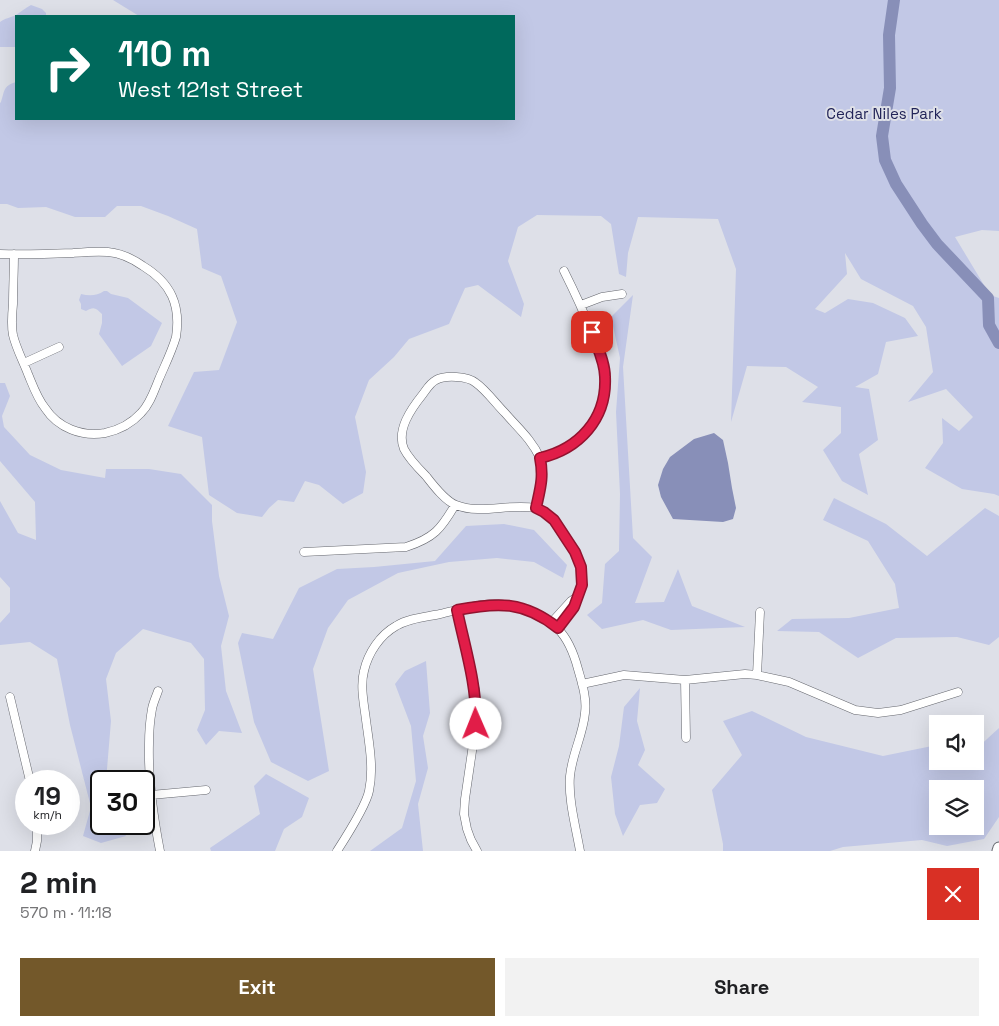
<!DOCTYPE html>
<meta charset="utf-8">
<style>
body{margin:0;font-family:"Space Grotesk",sans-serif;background:#f2f2f2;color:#202124;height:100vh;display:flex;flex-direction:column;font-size:19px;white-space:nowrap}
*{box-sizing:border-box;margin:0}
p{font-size:16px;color:#757577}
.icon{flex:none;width:28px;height:28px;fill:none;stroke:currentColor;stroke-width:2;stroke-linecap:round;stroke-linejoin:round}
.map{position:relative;height:851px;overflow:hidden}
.panel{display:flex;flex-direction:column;background:#fff;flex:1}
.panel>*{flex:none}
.guide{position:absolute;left:15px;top:15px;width:500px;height:105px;border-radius:0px;box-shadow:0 5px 20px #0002;background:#00695c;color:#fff;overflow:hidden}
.tools{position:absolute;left:929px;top:715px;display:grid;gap:10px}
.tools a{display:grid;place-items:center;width:55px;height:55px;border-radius:0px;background:#fff;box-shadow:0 5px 20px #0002;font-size:25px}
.speed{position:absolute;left:15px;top:770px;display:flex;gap:10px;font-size:25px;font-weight:700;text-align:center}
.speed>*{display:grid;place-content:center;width:65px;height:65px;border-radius:50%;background:#fff;box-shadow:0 5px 20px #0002;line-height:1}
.speed small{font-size:12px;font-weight:400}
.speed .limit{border:2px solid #111;border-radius:8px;background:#fff;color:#111}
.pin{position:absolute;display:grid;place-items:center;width:42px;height:42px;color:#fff;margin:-21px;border-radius:10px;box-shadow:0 2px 8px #0006}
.me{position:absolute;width:55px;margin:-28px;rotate:359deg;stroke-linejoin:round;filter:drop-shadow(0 0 4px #0008)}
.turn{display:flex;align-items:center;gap:18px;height:105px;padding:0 20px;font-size:22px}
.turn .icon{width:65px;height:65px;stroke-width:2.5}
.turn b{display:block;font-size:35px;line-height:42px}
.round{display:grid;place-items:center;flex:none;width:52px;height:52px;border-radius:0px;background:#f2f2f2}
.headline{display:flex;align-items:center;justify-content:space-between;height:85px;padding:0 20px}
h1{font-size:30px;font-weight:700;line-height:38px}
.action{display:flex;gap:10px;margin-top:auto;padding:10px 20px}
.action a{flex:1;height:58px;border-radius:0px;background:#73582a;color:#fff;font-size:20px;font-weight:700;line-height:58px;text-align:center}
.action a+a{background:#f2f2f2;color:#202124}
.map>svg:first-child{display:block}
</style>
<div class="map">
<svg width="999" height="851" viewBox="0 0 999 851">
<rect width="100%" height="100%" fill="#dee0e8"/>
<path fill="#c2c8e6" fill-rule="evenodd" d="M 113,0 L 999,0 L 999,231 L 982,230 L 955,237 L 990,295 L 999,298 L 999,496 L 994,494 L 962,489 L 925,468 L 943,443 L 942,418 L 959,431 L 973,417 L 946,389 L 908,402 L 933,372 L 926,327 L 913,306 L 861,279 L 845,253 L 847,274 L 815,309 L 825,313 L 848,299 L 873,303 L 905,318 L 918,336 L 886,342 L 878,374 L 855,387 L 869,389 L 878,440 L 859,454 L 868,495 L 842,481 L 823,450 L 841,433 L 841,407 L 802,402 L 818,387 L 786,367 L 747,366 L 731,422 L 736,269 L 718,219 L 638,217 L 628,253 L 626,277 L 619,274 L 611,224 L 601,216 L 537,215 L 518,227 L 508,261 L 524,304 L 521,317 L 478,285 L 465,288 L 449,324 L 409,339 L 394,357 L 369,380 L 355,417 L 366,472 L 363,493 L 343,504 L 319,485 L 305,481 L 294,502 L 278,500 L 269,508 L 262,517 L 237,513 L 209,495 L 202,437 L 168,426 L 194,372 L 219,370 L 237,322 L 221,276 L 202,268 L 197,229 L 168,216 L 141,206 L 117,206 L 105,217 L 75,217 L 46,207 L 18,208 L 7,204 L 0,204 L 0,103 L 1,102 C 5,90 3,86 16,82 L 16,119 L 514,119 L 514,16 L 139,16 Z
M 31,5 L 42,9 L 46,13 L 46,16 L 16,16 L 16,47 L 0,47 L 0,22 C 5,18 10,18 16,15 C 21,12 25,8 31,5 Z
M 104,291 L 107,291 L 111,294 L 128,298 L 162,323 L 151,346 L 122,366 L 99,334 L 102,323 L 102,314 C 96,308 94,306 86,311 L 81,309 L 81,304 L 79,300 L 81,294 C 89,296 97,296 104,291 Z
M 633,295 L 623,367 L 633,538 L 652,557 L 635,603 L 664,602 L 678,569 L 692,606 L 745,627 L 671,630 L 643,620 L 602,629 L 587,615 L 602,603 L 605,564 L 619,551 L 620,494 L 616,412 L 620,358 L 611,317 Z
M 0,383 L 5,383 L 10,396 L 2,416 L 4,427 L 30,455 L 61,470 L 105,478 L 106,469 L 149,469 L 181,474 L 212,505 L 212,521 L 219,576 L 229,616 L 221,646 L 226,691 L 242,733 L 219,731 L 206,745 L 197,730 L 205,710 L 204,659 L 191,643 L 143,629 L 116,653 L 106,679 L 111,721 L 106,781 L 101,781 L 101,824 L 119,824 L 126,836 L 101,843 L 83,836 L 91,807 L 70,725 L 57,659 L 30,642 L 0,645 L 0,623 L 10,612 L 10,588 L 0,577 L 0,501 L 18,533 L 36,540 L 35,502 L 0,461 Z
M 834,498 L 886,524 L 927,556 L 985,508 L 999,516 L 999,637 L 989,645 L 957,637 L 896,638 L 858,658 L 819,632 L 777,631 L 792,619 L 849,618 L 899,608 L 895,584 L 868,541 L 823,520 Z
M 504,524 L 534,530 L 567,565 L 563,578 L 534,562 L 497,558 L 449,562 L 398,573 L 348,600 L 328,628 L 313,669 L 329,771 L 308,781 L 271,762 L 254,722 L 238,643 L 242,633 L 273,639 L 299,588 L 337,569 L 374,567 L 435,561 L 466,526 Z
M 426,661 L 430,713 L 423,736 L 428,768 L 418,804 L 423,851 L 370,851 L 402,828 L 416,781 L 411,726 L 395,684 L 405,671 Z
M 640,688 L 637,721 L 645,750 L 638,765 L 665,789 L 657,803 L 640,805 L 623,836 L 615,814 L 611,777 L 619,746 L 624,707 Z
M 752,711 L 806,737 L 883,756 L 937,745 L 938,761 L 975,761 L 975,750 L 999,728 L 999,817 L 984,839 L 947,846 L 922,840 L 843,847 L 830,851 L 723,851 L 723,844 L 712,790 L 742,755 L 723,721 ZM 938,789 L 975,789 L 975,826 L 938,826 Z
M 266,774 L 309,798 L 302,817 L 284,829 L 275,851 L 211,851 L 210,848 L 260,814 L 254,786 Z"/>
<path fill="#888fb8" d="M 714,433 L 723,440 L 728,463 L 732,488 L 736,508 L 733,519 L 723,522 L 673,519 L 661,497 L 658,485 L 663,469 L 670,457 L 694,439 Z"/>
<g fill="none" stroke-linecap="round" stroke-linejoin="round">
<path stroke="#888fb8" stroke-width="12" d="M 894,0 L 889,35 L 890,88 L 882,136 L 885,160 L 896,184 L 922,224 L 937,244 L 988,298 L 989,325 L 999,343"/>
<defs>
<path id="street" d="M 0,254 C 24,255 49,254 73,253 C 85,252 96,251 108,252 C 120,253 133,259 143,266 C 171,283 181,305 176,337 C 172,351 165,365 159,379 C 154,391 150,404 141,413 C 132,423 119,430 105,433 C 82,437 58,428 45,408 C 37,398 33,386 28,374 C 23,361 16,348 13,335 C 11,325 12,314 13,304 C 13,287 14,271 14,254
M 581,305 L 602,297 L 622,294
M 24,363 L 59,347
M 536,508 C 509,503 481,515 456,505 C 445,501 433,485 426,476 C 418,468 409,459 404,449 C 396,430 411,409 423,394 C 426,390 430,383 436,380 C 445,375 468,376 476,383 C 486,390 496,404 505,413 C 518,428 532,440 540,458
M 304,552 L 406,547 C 434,538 441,529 455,505
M 457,610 L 475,689 L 476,707 L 476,724 L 465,799 L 464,814 L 467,829 L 471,840 L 477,851
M 551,623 L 571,601 L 577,597
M 558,628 L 574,607 L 582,585 L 581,567 L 575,552 L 554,521 L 544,512 L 536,508 C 540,488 544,478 540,458 C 557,454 574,445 586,432 C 603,414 609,388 603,364 C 601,353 595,342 591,331 C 583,310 574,291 564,271
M 757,675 L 760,612
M 685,680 L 686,738
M 582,684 L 624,675 L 685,680 L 745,674 L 757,675 L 789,682 L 855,710 L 878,713 L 901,710 L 958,692
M 158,691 C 156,697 153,703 152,709 C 150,720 149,732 149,744 C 148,780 153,815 160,851
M 10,697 L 30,781
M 151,795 L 206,790
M 35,851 L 37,841 L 37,824
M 337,851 C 346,837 366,806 369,791 C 374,768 369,743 366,720 C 364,704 360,686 364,671 C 368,653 380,635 396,626 C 409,618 426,617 440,614 C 453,611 467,607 481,605 C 507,601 539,609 558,629 C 569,640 574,654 578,669 C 582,683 587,698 585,713 C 583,735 572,754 570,776 C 568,799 576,828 580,851"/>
<path id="secondary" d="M 998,851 L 999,848"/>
</defs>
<use href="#street" stroke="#65676e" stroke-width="9"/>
<use href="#secondary" stroke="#65676e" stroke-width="13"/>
<use href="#street" stroke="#fff" stroke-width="8"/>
<use href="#secondary" stroke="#fff" stroke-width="11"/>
</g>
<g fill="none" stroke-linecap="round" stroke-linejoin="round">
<defs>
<path id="route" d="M 476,724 C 477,685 465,648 457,610 C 498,602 524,601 558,628 L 574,607 L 582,585 L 581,567 L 575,552 L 554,520 L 544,512 L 536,508 C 540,489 544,478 540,458 C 579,449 607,419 605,377 C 605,362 597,347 592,332"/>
</defs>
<use href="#route" stroke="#92132f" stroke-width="12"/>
<use href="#route" stroke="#e11d48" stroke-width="9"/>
</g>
<g text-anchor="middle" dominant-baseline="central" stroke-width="4" stroke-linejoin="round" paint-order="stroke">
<g font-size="15" fill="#222458" stroke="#dee0e8">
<text x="884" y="113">Cedar Niles Park</text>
</g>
</g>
</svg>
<div class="tools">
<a><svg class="icon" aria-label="sound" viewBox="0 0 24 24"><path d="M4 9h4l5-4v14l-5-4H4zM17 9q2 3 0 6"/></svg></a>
<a><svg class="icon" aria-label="layers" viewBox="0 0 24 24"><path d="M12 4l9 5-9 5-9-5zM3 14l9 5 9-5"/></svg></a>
</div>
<div class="speed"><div>19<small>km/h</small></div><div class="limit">30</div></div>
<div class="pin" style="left:592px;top:332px;background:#d93025"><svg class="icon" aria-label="arrive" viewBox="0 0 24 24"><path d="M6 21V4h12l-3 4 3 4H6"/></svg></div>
<svg class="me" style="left:476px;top:724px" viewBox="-20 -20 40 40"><circle r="19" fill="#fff"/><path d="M0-13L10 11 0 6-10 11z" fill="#e11d48"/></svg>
<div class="guide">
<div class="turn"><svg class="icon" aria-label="right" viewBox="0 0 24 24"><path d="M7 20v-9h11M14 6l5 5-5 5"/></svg><div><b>110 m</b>West 121st Street</div></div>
</div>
</div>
<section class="panel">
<div class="headline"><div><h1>2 min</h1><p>570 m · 11:18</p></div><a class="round" style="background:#d93025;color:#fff"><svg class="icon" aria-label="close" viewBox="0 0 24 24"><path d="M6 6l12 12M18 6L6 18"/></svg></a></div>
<div class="action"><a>Exit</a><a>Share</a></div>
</section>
